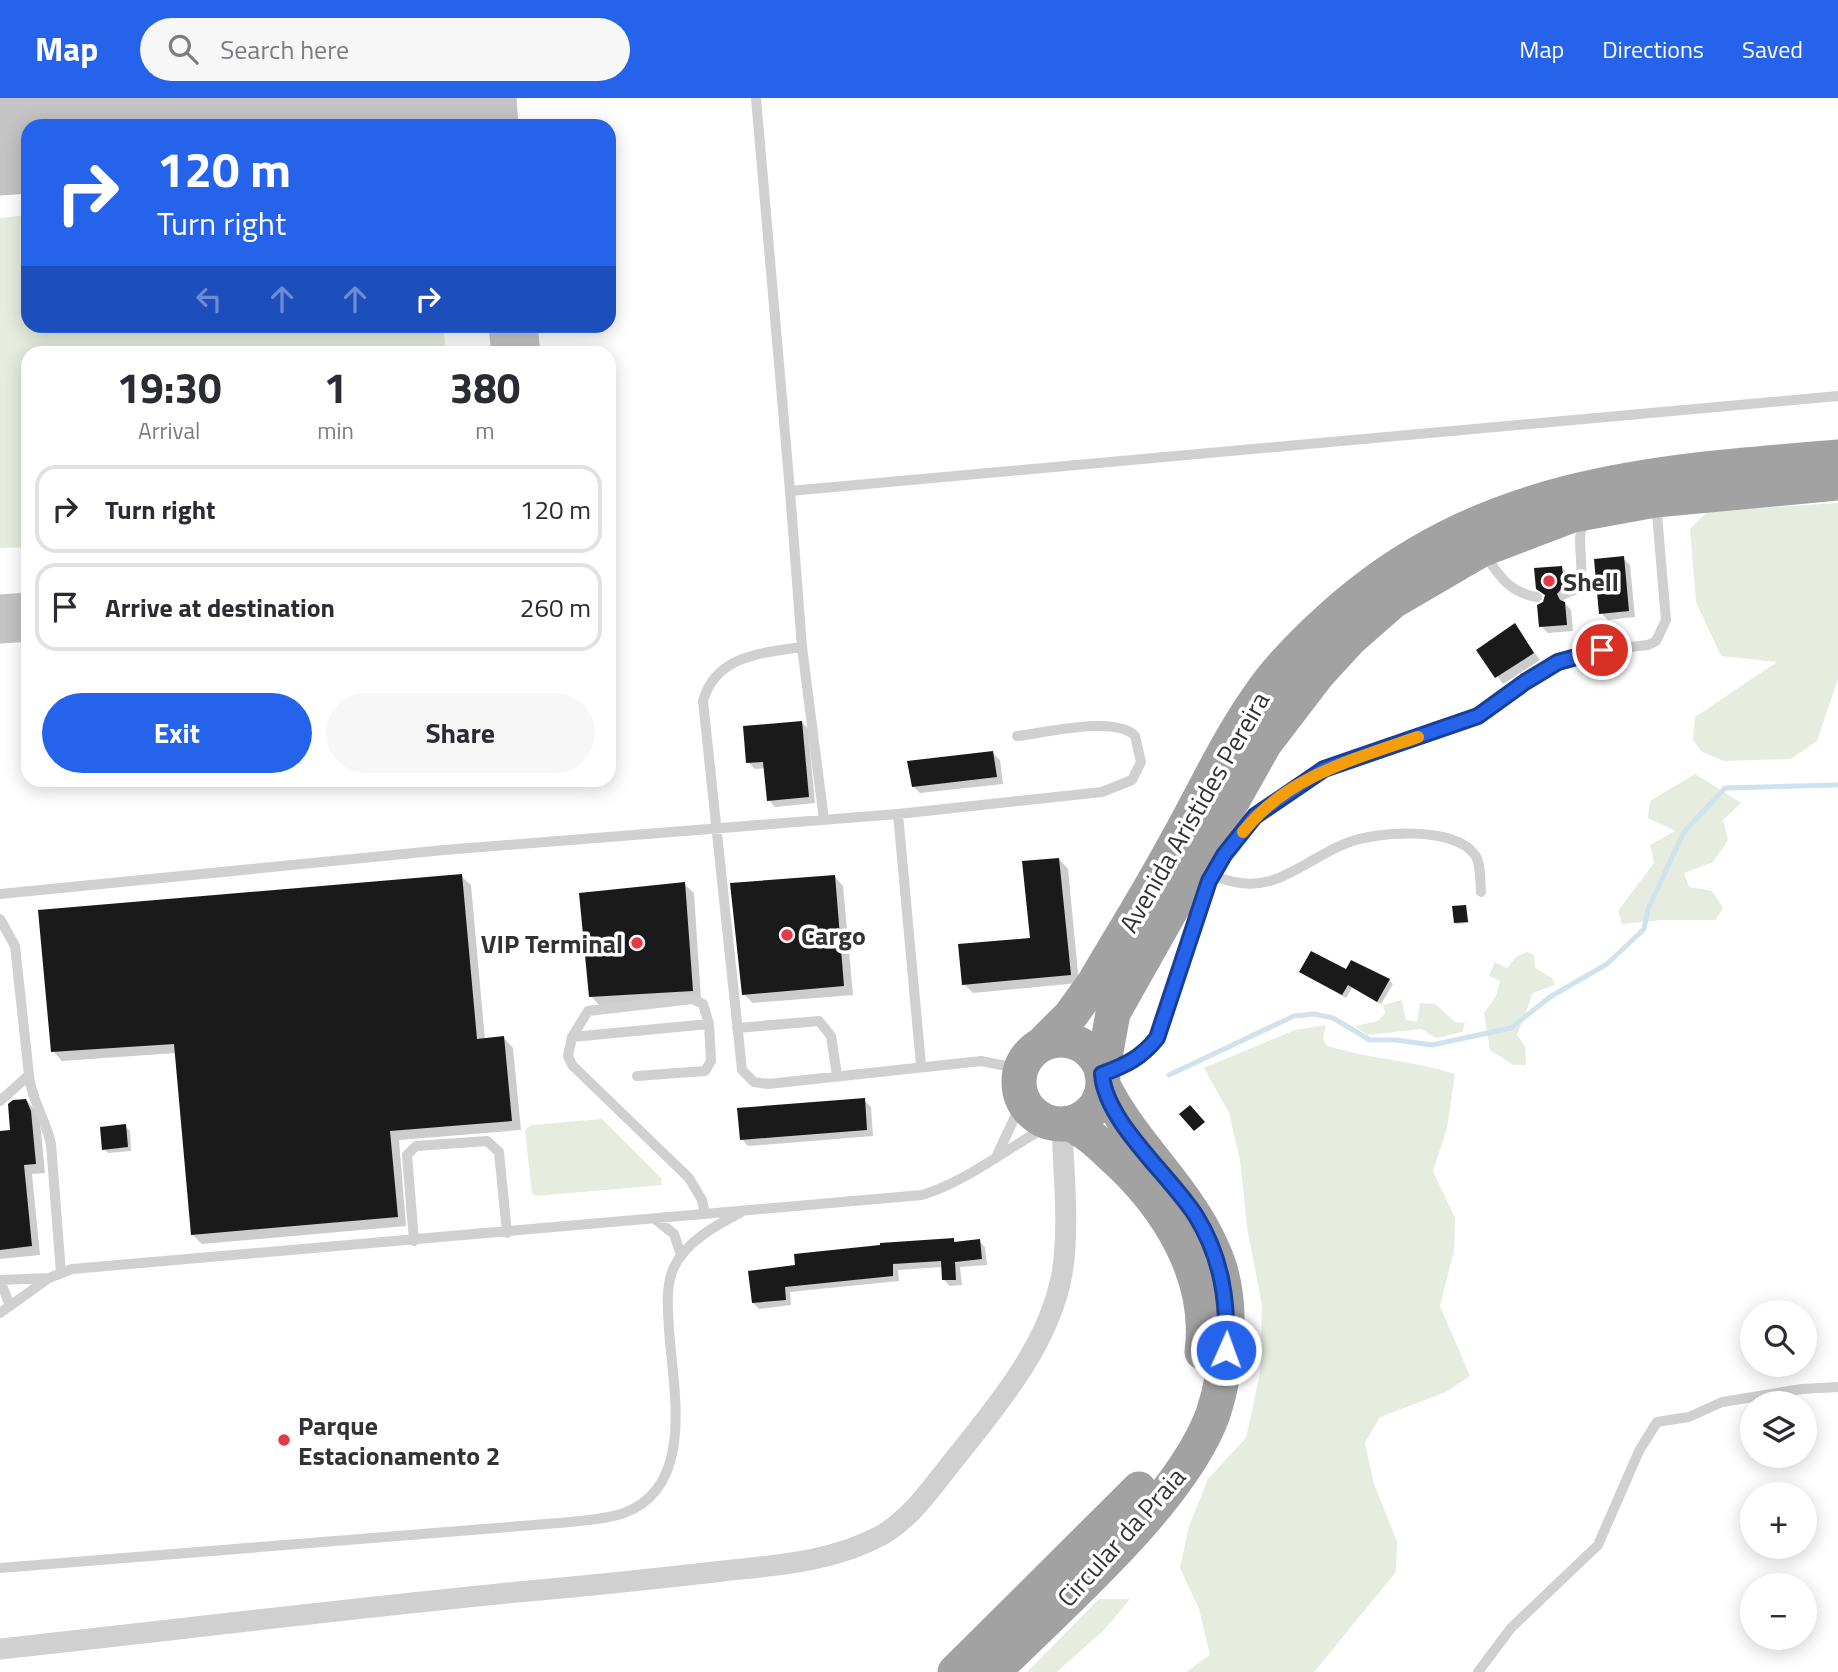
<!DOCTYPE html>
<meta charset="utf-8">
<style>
body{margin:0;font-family:"Titillium Web",sans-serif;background:#f7f7f7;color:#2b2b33;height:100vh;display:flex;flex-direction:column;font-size:26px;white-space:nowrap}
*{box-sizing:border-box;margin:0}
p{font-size:23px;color:#7c7c81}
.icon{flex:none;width:38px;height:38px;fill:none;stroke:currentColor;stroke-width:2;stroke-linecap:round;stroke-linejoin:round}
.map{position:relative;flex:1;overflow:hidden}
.drawer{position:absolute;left:21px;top:248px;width:595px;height:441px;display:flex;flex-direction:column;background:#fff;border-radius:21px;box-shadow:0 4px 18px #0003}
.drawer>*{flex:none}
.banner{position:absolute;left:21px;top:21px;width:595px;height:214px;border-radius:21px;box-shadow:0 4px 18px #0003;background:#2563eb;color:#fff;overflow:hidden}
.fabs{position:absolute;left:1740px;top:1202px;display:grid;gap:14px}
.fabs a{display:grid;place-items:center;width:77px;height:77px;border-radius:50%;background:#fff;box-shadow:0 4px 18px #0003;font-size:35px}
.pin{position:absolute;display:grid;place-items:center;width:60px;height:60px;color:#fff;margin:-30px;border:4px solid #fff;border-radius:50%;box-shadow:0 2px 7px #0007}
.me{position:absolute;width:77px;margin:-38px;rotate:2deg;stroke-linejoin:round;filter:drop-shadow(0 0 5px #0008)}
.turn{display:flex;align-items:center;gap:24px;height:147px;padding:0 21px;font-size:32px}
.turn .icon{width:91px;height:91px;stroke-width:2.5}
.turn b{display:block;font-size:49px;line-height:60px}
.lanes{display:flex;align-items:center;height:66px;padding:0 21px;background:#0003;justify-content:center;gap:35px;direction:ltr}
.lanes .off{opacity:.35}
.eta{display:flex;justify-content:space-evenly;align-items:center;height:119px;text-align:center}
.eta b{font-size:42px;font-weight:700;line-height:49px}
.action{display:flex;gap:14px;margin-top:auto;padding:14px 21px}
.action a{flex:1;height:80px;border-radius:42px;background:#2563eb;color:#fff;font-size:28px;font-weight:700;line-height:80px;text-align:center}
.action a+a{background:#f7f7f7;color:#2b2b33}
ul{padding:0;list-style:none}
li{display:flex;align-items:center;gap:21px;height:88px;margin:0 14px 10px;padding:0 7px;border:4px solid #e1e1e2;border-radius:21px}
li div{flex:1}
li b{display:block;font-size:26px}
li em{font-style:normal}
header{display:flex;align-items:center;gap:42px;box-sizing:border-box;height:98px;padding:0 35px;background:#2563eb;color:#fff}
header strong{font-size:33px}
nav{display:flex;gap:38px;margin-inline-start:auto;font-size:24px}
.search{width:490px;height:63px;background:#f7f7f7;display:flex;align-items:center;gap:18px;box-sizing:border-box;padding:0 24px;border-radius:38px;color:#7c7c81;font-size:26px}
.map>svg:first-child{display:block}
</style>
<header>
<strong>Map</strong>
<div class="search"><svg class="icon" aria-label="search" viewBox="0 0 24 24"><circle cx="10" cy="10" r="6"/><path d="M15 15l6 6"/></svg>Search here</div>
<nav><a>Map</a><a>Directions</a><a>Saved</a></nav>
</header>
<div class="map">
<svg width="1838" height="1574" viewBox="0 0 1838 1574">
<rect width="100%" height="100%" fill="#fff"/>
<path fill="#e6ecdf" d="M 28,117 L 28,228 L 443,228 L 446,255 L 28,256 L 28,449 L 0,450 L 0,120 Z
M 1838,405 L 1838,581 L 1817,643 L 1791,661 L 1724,663 L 1702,654 L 1693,642 L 1695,619 L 1777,564 L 1721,558 L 1696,504 L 1690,431 L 1708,413 Z
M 1695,676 L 1741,705 L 1723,722 L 1728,742 L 1713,764 L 1684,775 L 1689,789 L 1712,793 L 1723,810 L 1716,822 L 1662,822 L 1622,826 L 1618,813 L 1654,765 L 1650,747 L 1675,733 L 1648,720 L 1650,703 Z
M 1527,854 L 1534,857 L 1535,870 L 1552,880 L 1555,887 L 1533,895 L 1517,937 L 1525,948 L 1526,967 L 1513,967 L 1490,952 L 1484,915 L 1496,898 L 1500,883 L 1489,878 L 1495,864 L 1507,870 L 1517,858 Z
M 1402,902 L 1406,922 L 1417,924 L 1420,905 L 1435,906 L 1455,924 L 1465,925 L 1462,934 L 1436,940 L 1421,931 L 1367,937 L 1355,928 L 1378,923 L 1385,915 L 1383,907 Z
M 1326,927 L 1323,941 L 1327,948 C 1369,961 1412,962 1455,976 L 1447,1030 L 1433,1073 L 1455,1120 L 1454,1153 L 1440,1208 L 1470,1278 L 1446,1294 L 1380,1319 L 1365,1345 L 1374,1386 L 1397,1444 L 1396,1474 L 1314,1574 L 1186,1574 L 1210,1557 L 1199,1511 L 1180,1470 L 1189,1428 L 1208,1381 L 1246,1340 L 1260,1275 L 1262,1208 L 1247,1129 L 1240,1062 L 1229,1015 L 1204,970 L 1295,932 Z
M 602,1021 L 661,1080 L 662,1087 L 536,1098 L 532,1095 L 525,1032 L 531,1027 Z
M 1099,1501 L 1130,1501 L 1105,1531 L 1057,1574 L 1027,1574 Z"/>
<path fill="#0003" d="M 1623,460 L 1630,467 L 1635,519 L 1608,522 L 1601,515 Z
M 1561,469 L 1568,476 L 1570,495 L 1563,503 L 1571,512 L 1573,533 L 1548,535 L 1541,528 L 1546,498 L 1537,490 Z
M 1515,528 L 1540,562 L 1503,586 L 1478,552 Z
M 802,624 L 808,631 L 815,705 L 775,709 L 769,702 L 766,670 L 755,671 L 748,664 Z
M 993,655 L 1000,662 L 1003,686 L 920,695 L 913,688 Z
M 1059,761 L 1068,771 L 1079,885 L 973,895 L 964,886 L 1031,841 Z
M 461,778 L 471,787 L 485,942 L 504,940 L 513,950 L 521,1032 L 399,1042 L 406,1128 L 202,1146 L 192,1136 L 176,955 L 62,963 L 53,953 Z
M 834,778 L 843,788 L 853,897 L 753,905 L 744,896 Z
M 684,786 L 694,795 L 701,902 L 600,908 L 591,898 Z
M 1466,808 L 1469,825 L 1457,826 L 1456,825 Z
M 1305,877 L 1389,882 L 1393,886 L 1381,906 L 1352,890 L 1346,900 Z
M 26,1002 L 35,1012 L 40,1024 L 45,1075 L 32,1076 L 40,1157 L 0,1161 L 0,1035 L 12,1033 Z
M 864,1002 L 871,1009 L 873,1038 L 748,1048 L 742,1041 Z
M 125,1028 L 130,1033 L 131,1053 L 108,1055 L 104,1051 Z
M 979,1143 L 985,1149 L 987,1167 L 960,1169 L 962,1187 L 950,1188 L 944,1182 L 943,1169 L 898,1172 L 899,1183 L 790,1194 L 791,1207 L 759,1211 L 753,1205 L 797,1169 L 882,1149 L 881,1146 Z"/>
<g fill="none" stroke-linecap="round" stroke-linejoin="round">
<path stroke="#cfe2ee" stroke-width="5" d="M 1169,977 L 1294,918 L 1314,916 L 1333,920 L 1370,942 L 1396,942 L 1432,947 L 1511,930 L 1550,899 L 1607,866 L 1644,831 L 1648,811 L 1684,734 L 1725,690 L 1838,687"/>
<path stroke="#c4c4c4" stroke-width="49" d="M 492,0 L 494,28
M 513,228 L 516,256
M 0,521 L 28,519"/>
<path stroke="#c4c4c4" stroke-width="121" d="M 107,28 L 426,0
M 0,37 L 28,35"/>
</g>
<path fill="#1a1a1a" d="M 1624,458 L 1629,513 L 1599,516 L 1594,461 Z
M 1562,468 L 1564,488 L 1557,496 L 1560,502 L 1565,504 L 1567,527 L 1539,529 L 1537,507 L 1543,504 L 1545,497 L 1536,491 L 1534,470 Z
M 1515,525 L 1534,555 L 1495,580 L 1476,552 Z
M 802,623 L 809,699 L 767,703 L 763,664 L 746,665 L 743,628 Z
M 993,653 L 997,679 L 912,689 L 907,663 Z
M 1059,760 L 1071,877 L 962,887 L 958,846 L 1030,840 L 1022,763 Z
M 462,776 L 477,941 L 504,938 L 512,1023 L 390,1033 L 398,1119 L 191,1137 L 174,946 L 51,954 L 38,812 Z
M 835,777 L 844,888 L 742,897 L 730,785 Z
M 685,784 L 693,893 L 589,899 L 579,795 Z
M 1466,807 L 1468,824 L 1454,825 L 1452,808 Z
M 1311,853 L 1346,871 L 1351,862 L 1390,881 L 1377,904 L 1348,887 L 1342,897 L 1299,874 Z
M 865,1000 L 867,1032 L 740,1042 L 737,1010 Z
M 26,1001 L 31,1013 L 36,1066 L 24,1067 L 32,1148 L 0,1152 L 0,1033 L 10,1032 L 8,1006 L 13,1002 Z
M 1190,1007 L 1205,1024 L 1194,1033 L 1179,1016 Z
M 126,1026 L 128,1049 L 102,1052 L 100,1029 Z
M 954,1140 L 954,1144 L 980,1141 L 982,1161 L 955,1164 L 956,1182 L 942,1182 L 941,1163 L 893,1166 L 893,1178 L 785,1189 L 786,1202 L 752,1205 L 748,1173 L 795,1167 L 794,1156 L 880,1147 L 880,1145 Z"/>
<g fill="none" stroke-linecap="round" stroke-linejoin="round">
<path stroke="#d0d0d0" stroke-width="10" d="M 756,0 L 790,393 L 1838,298
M 790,393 L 802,549 L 824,722
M 1485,457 C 1499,478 1510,495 1537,499
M 1565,496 L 1577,491 C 1588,468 1573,441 1585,423
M 802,549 C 762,555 716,557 703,603 L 742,972 L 754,984 L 768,986 L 981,963 L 1022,971
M 898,716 L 921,967
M 1212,778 C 1232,784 1249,789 1270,783 C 1297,775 1320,755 1347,745 C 1376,733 1455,728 1475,757 C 1481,765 1480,783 1481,794
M 0,796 L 444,752 L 898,716 L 1102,694 L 1132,682 L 1141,664 L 1135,638 C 1116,617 1045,635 1017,638
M 0,821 L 15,848 L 29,977
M 737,930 L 819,923 L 831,938 L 837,977
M 572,939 L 709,926 L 703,906 L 693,901 L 588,913 L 572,939 L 568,958 L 572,967 L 689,1080 L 702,1102 L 705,1116
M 1109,973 C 1130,966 1143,958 1157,940 L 1208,783 L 1224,757 L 1255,718 L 1324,671 L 1478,618 L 1525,584 L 1558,564 L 1602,552 L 1648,547 L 1656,543 L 1666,522 L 1656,405
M 637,978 L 705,973 L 711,963 L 709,926
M 0,1003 L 29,977 C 31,1001 46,1022 51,1046 L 61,1175
M 997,1057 L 1015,1019 L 1020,992
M 655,1121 L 674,1136 L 681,1157
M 414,1143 L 407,1057 L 416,1048 L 487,1043 L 499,1054 L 507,1135
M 0,1182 L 49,1180
M 0,1182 L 10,1208
M 0,1215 L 49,1180 L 72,1171 L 922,1097 C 970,1082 1009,1048 1054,1025
M 0,1470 L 571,1424 C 589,1422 607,1421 624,1415 C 696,1389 673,1290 669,1232 C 668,1211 665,1189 674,1169 C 686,1144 716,1127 740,1115
M 1478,1574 L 1511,1530 L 1598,1447 L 1639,1353 L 1657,1324 L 1689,1319 L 1722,1304 L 1802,1291 L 1838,1289"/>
<path stroke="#d0d0d0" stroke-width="21" d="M 0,1551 C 173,1532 345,1511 518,1494 C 586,1488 654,1481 723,1473 C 778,1467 832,1464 882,1437 C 913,1419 935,1385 957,1358 C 1000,1304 1049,1246 1062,1176 C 1070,1126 1063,1075 1062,1025"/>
<path stroke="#a2a2a2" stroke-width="35" d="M1019 984a42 42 0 1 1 84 0a42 42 0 1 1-84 0Z
M 1041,947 L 1071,917 L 1094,885 C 1121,839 1149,794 1174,748 C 1202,699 1225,647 1257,601 C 1278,569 1307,541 1335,516 C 1482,385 1651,374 1838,359
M 1102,976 L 1113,915 L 1265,645 L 1317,577 L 1351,540 L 1392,504 L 1481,452 L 1573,417 L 1655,402 L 1838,385
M 1068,1025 C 1085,1032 1098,1044 1111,1057 C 1166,1106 1212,1177 1202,1254
M 955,1574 L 1139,1391
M 993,1574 C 1060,1507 1181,1404 1213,1316 C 1222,1289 1226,1261 1227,1233 C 1228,1205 1224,1175 1212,1150 C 1185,1089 1132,1046 1103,987"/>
</g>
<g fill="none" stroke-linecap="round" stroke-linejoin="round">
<defs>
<path id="route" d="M 1226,1252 C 1228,1204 1222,1160 1196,1118 C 1170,1077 1105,1024 1102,976 C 1126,967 1141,960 1157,940 L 1209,783 L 1224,757 L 1255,718 L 1324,671 L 1478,618 L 1525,584 L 1558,564 L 1602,552"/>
</defs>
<use href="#route" stroke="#184099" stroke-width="18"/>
<use href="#route" stroke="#2563eb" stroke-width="12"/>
<path stroke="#f59e0b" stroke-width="12" d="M 1243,734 C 1286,679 1354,661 1418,639"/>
</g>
<g fill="#e63946" stroke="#fff" stroke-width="2.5">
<circle cx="1549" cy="483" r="7"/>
<circle cx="787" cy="837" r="7"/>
<circle cx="637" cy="845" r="7"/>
<circle cx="284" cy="1342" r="7"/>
</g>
<g text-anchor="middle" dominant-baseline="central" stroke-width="7" stroke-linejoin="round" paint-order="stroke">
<g font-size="26" font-weight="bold" fill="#333" stroke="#fff" text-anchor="start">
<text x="1563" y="483">Shell</text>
<text x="801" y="837">Cargo</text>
<text x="623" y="845" text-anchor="end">VIP Terminal</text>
<text x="298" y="1327">Parque<tspan x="298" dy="30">Estacionamento 2</tspan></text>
</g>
<g font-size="26" fill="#333" stroke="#fff">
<text transform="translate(1194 714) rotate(-60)">Avenida Aristides Pereira</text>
<text transform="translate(1121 1439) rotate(-48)">Circular da Praia</text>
</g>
</g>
</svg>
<div class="fabs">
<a><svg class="icon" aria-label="search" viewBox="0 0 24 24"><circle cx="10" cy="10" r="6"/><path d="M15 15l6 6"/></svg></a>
<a><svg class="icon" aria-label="layers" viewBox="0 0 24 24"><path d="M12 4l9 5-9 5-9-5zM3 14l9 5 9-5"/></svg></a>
<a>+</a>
<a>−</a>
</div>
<div class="pin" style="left:1602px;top:552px;background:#d93025"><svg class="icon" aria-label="arrive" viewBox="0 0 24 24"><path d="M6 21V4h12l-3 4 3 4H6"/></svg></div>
<svg class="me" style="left:1226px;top:1252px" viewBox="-20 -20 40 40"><circle r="17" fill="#2563eb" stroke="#fff" stroke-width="3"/><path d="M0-11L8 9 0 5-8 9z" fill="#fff"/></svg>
<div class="banner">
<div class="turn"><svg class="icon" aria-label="right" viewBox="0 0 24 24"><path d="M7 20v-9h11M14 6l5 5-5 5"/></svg><div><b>120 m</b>Turn right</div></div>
<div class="lanes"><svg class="icon off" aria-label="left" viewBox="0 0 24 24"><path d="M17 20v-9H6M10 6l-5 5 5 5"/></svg><svg class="icon off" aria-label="ahead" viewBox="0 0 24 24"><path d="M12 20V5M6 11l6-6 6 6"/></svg><svg class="icon off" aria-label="ahead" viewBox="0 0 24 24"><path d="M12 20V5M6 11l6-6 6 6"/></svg><svg class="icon" aria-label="right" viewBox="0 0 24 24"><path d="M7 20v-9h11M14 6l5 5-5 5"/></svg></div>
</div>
<section class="drawer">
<div class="eta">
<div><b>19:30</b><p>Arrival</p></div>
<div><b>1</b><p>min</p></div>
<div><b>380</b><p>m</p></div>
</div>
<ul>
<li><svg class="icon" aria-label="right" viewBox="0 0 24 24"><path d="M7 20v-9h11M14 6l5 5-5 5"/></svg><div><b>Turn right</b></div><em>120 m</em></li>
<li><svg class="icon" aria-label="arrive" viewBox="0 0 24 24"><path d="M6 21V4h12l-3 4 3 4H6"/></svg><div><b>Arrive at destination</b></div><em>260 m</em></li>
</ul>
<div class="action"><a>Exit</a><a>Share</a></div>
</section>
</div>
